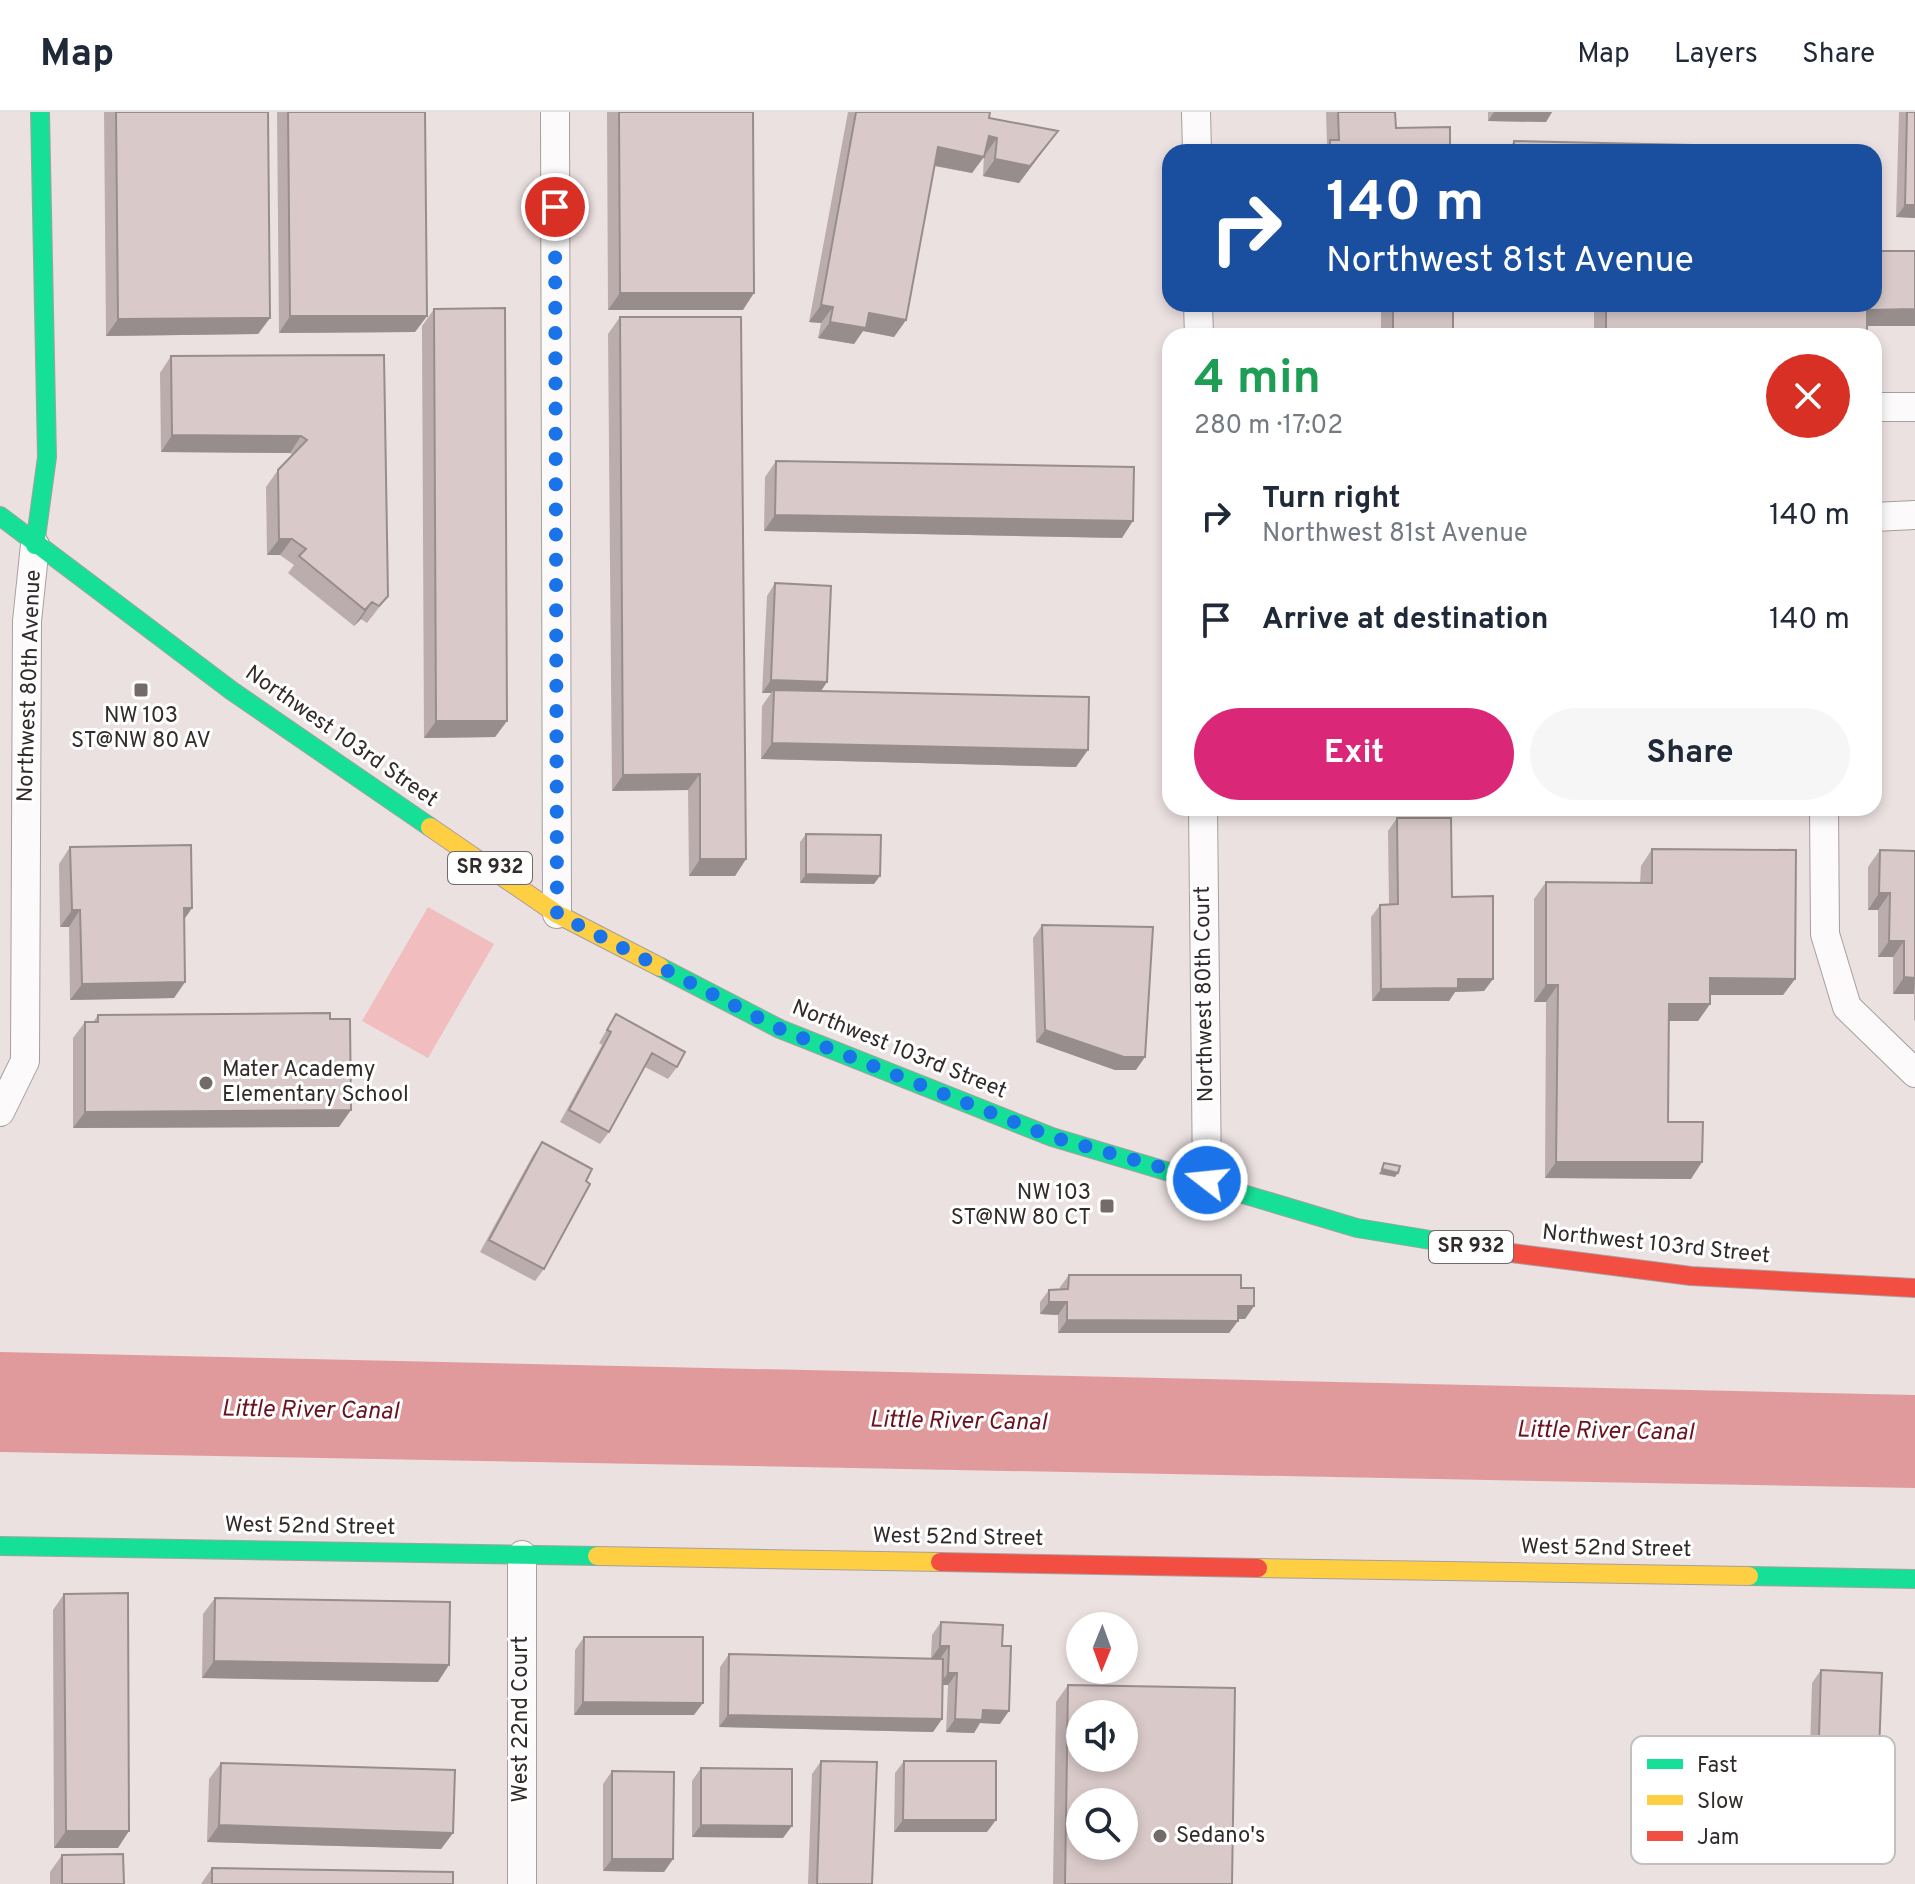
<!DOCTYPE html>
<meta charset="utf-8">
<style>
body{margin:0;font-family:Overpass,sans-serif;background:#f6f6f7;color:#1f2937;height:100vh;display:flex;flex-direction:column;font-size:30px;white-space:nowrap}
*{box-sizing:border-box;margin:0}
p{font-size:26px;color:#747a83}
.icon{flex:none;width:44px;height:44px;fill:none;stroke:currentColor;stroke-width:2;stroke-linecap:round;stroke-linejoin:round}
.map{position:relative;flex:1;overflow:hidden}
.drawer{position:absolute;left:1162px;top:216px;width:720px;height:488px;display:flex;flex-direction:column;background:#fff;border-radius:24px;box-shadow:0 4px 12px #0003}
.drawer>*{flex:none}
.guide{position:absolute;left:1162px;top:32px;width:720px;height:168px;border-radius:24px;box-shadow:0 4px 12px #0003;background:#1a4fa0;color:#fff;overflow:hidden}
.needle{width:52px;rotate:181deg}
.controls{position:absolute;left:1066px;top:1500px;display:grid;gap:16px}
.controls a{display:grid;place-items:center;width:72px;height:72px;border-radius:50%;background:#fff;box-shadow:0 4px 12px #0003;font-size:40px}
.pin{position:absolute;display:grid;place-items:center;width:68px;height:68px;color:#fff;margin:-34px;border:4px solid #fff;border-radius:50%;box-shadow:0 2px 8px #0007}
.me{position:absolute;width:88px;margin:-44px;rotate:286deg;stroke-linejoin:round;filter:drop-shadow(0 0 6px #0008)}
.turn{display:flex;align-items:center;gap:28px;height:168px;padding:0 32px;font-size:36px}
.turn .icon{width:104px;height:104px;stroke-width:2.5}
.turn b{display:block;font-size:56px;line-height:68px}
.round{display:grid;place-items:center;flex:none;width:84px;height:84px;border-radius:42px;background:#f6f6f7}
.head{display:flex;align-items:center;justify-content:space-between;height:136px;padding:0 32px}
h1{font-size:48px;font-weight:700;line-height:60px;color:#1e9e55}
.action{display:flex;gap:16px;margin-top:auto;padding:16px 32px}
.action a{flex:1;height:92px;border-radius:48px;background:#db2777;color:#fff;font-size:32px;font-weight:700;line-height:92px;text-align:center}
.action a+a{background:#f6f6f7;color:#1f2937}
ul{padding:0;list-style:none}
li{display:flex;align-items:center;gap:24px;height:104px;padding:0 32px}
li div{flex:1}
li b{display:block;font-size:30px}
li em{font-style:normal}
header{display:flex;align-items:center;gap:48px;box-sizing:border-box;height:112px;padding:0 40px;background:#fff;border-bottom:2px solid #e0e1e3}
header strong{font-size:38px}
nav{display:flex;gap:44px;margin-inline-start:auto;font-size:28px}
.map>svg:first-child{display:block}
</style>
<header>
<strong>Map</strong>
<nav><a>Map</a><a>Layers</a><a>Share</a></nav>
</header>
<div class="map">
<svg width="1915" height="1772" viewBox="0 0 1915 1772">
<rect width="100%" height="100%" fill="#ece1e1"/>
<path fill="#f1bdbe" d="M 428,795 L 494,832 L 428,946 L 362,909 Z"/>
<path fill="#e19a9c" d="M 0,1240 L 1915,1283 L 1915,1376 L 0,1340 Z"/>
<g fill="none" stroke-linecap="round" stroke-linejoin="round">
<defs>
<path id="street" d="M 555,0 L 557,802
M 1196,0 L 1197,40
M 1198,192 L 1199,224
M 1874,295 L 1915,295
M 1874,405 L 1915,403
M 1203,696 L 1207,1068
M 1824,696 L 1825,822 L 1847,895 L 1915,961
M 0,1000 L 25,949 L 27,509 L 35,433
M 522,1443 L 522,1772"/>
<path id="fast" d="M 0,404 L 232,579 L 430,715
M 35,433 L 47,345 L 40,0
M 660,855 L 780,917 L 1052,1025 L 1357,1116 L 1504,1140
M 0,1434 L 597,1444
M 1749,1464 L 1915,1467"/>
<path id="slow" d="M 430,715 L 557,802 L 660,855
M 597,1444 L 940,1450
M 1258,1456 L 1749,1464"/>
<path id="jam" d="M 1504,1140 L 1691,1164 L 1915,1176
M 940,1450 L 1258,1456"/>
</defs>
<use href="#street" stroke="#a79f9f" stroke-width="30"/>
<use href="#fast" stroke="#a79f9f" stroke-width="20"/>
<use href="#slow" stroke="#a79f9f" stroke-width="20"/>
<use href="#jam" stroke="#a79f9f" stroke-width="20"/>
<use href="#street" stroke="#fcfafa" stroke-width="28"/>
<use href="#fast" stroke="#16e098" stroke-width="18"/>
<use href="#slow" stroke="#ffcf43" stroke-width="18"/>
<use href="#jam" stroke="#f24e42" stroke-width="18"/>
</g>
<path fill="#bbadad" d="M 104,0 L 268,0 L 270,206 L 258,222 L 106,224 Z
M 277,0 L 425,0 L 427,204 L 415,220 L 279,221 Z
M 607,0 L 753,0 L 743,198 L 608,198 Z
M 848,0 L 990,0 L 989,6 L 1058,19 L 1019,71 L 983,64 L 984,42 L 972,61 L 934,54 L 906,208 L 894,225 L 863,219 L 854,232 L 818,226 L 821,211 L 809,210 Z
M 1326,0 L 1395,0 L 1396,16 L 1450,34 L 1458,40 L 1321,40 L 1327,32 Z
M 1488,0 L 1552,0 L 1546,10 L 1488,9 Z
M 1899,0 L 1915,0 L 1915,106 L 1896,105 Z
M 1514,29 L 1692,40 L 1506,40 Z
M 1915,139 L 1915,214 L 1867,214 L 1867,224 L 1594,224 L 1594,192 L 1699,192 L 1699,197 L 1747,197 L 1747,192 L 1874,192 Z
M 1381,192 L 1453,192 L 1453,224 L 1381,224 Z
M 434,197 L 507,609 L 495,625 L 424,626 L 422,214 Z
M 620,205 L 746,747 L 735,764 L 689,764 L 688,678 L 612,679 L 608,222 Z
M 384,243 L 388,484 L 367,511 L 361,507 L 354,514 L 288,461 L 294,453 L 280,443 L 267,443 L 266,375 L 278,358 L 293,343 L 290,341 L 161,340 L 160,261 L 171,244 Z
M 776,349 L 1122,426 L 764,419 L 765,365 Z
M 775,471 L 827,570 L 821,579 L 1076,655 L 761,647 L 762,594 L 771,581 L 762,581 L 767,484 Z
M 1397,706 L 1452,785 L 1493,867 L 1484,879 L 1455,880 L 1449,889 L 1372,889 L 1371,805 L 1380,793 L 1389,792 L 1388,719 Z
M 806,722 L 874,772 L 800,771 L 800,730 Z
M 70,735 L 192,796 L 184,807 L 185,870 L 174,886 L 70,888 L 69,815 L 60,815 L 59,752 Z
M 1652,737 L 1795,867 L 1783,883 L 1710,883 L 1710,892 L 1698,909 L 1669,909 L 1668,1010 L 1691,1067 L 1545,1066 L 1546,890 L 1534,890 L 1534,787 L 1546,770 L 1640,771 L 1641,754 Z
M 1880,738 L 1915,739 L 1915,909 L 1914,908 L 1914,882 L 1893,882 L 1893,845 L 1878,845 L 1878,798 L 1868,798 L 1868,755 Z
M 1042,813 L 1136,958 L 1115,958 L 1036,930 L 1033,826 Z
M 616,902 L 677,955 L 668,967 L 645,955 L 609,1020 L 600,1032 L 560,1010 L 602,933 L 599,931 Z
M 98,903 L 330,907 L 339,1015 L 73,1016 L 73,926 L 85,910 L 93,910 Z
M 542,1030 L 544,1157 L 535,1169 L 480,1140 L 533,1043 Z
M 1069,1163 L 1241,1176 L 1254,1194 L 1245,1207 L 1238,1207 L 1229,1221 L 1058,1221 L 1058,1203 L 1040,1202 L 1040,1190 L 1049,1178 L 1060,1178 L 1060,1175 Z
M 64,1482 L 118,1736 L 54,1736 L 53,1498 Z
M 215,1486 L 438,1570 L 202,1566 L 203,1502 Z
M 941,1510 L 1000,1612 L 980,1611 L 974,1621 L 946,1620 L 948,1573 L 943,1573 L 942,1607 L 933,1620 L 719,1615 L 720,1555 L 729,1542 L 931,1547 L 932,1523 Z
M 584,1525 L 694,1603 L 574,1603 L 575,1538 Z
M 1821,1558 L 1868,1704 L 1808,1703 L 1812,1571 Z
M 1068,1573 L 1232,1772 L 1053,1772 L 1056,1590 Z
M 821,1649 L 872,1772 L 808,1772 L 812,1662 Z
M 904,1649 L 987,1720 L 894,1720 L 895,1661 Z
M 221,1651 L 453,1721 L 441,1737 L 207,1730 L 209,1667 Z
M 701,1656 L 783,1726 L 692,1725 L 692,1669 Z
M 612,1659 L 673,1747 L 664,1760 L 603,1759 L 603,1672 Z
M 62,1743 L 124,1772 L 50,1772 L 50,1760 Z
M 212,1756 L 453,1772 L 201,1772 Z"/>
<path fill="#988d8d" d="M 1494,0 L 1552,0 L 1546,10 L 1488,9 Z
M 1058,19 L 1019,71 L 983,64 L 995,47 Z
M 989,24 L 997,26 L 985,43 L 977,40 Z
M 938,35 L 984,45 L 972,61 L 926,52 Z
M 1905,93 L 1915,93 L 1915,106 L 1896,105 Z
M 620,181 L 754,181 L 743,198 L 608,198 Z
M 821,193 L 833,195 L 821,211 L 809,210 Z
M 1915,197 L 1915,214 L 1856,214 L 1867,198 Z
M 869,201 L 906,208 L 894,225 L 863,219 L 854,232 L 818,226 L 830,210 Z
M 290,204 L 427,204 L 415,220 L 279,221 Z
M 270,206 L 258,222 L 106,224 L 118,207 Z
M 172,323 L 301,324 L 290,341 L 161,340 Z
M 775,403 L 1133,409 L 1122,426 L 764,419 Z
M 279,427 L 292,427 L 280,443 L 267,443 Z
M 372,490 L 361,507 L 354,514 L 365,498 Z
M 771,568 L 827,570 L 818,583 L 774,578 L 771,581 L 762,581 Z
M 436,609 L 507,609 L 495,625 L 424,626 Z
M 772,631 L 1088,638 L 1076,655 L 761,647 Z
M 700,662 L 688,678 L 612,679 L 623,663 Z
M 700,747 L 746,747 L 735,764 L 689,764 Z
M 806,762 L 880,764 L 874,772 L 800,771 Z
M 1879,781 L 1890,781 L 1878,798 L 1868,798 Z
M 184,796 L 192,796 L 181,812 Z
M 72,798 L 80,798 L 69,815 L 60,815 Z
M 1889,829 L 1904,829 L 1893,845 L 1878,845 Z
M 1904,865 L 1915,866 L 1914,882 L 1893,882 Z
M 1710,866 L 1795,867 L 1783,883 L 1698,883 Z
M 1458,867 L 1493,867 L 1484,879 L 1455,880 L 1449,889 L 1372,889 L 1381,877 Z
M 185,870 L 174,886 L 70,888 L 82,872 Z
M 1546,873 L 1558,873 L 1546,890 L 1534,890 Z
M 1669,892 L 1710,892 L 1698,909 L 1657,909 Z
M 1045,918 L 1145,945 L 1136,958 L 1115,958 L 1036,930 Z
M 351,998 L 339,1015 L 73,1016 L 85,1000 Z
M 1556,1050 L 1702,1050 L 1691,1067 L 1545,1066 Z
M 1382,1057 L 1398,1061 L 1395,1065 L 1379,1062 Z
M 1049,1190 L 1067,1190 L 1058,1203 L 1040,1202 Z
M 1238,1194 L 1254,1194 L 1245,1207 L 1229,1207 Z
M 1067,1208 L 1238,1209 L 1229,1221 L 1058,1221 Z
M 940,1534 L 949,1534 L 940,1547 L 931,1547 Z
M 214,1549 L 449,1553 L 438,1570 L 202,1566 Z
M 948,1561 L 957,1561 L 948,1573 L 939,1573 Z
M 583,1590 L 703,1591 L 694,1603 L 574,1603 Z
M 983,1598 L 1009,1599 L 1000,1612 L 980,1611 L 974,1621 L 946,1620 L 955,1607 Z
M 728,1603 L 942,1607 L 933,1620 L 719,1615 Z
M 1817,1690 L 1877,1692 L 1868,1704 L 1808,1703 Z
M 903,1708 L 996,1708 L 987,1720 L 894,1720 Z
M 219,1713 L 453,1721 L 441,1737 L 207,1730 Z
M 701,1713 L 792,1714 L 783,1726 L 692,1725 Z
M 66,1719 L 129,1719 L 118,1736 L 54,1736 Z
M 612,1747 L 673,1747 L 664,1760 L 603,1759 Z"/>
<path fill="#d9c9c9" stroke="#988d8d" stroke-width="2" fill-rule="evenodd" d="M 116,0 L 268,0 L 270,206 L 118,207 Z
M 288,0 L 425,0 L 427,204 L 290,204 Z
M 619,0 L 753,0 L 754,181 L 620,181 Z
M 856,0 L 990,0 L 989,6 L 1058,19 L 1030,54 L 995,47 L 997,26 L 989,24 L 984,45 L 938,35 L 906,208 L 869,201 L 866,216 L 830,210 L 833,195 L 821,193 Z
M 1338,0 L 1395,0 L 1396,16 L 1450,15 L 1450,34 L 1458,34 L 1458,40 L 1330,40 L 1330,28 L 1339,28 Z
M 1907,0 L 1915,0 L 1915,93 L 1905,93 Z
M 1514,29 L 1692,33 L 1692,40 L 1514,40 Z
M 1716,33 L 1870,36 L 1870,40 L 1716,40 Z
M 1874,139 L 1915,139 L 1915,197 L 1867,198 L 1867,224 L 1606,224 L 1606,192 L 1699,192 L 1699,197 L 1759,197 L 1759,192 L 1874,192 Z
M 1393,192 L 1453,192 L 1453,224 L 1393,224 Z
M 505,196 L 507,609 L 436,609 L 434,197 Z
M 620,205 L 741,205 L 746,747 L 700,747 L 700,662 L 623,663 Z
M 384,243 L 388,484 L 379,494 L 372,490 L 365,498 L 299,444 L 306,437 L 292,427 L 279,427 L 278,358 L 307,328 L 301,324 L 172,323 L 171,244 Z
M 776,349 L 1134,355 L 1133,409 L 775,403 Z
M 775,471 L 831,474 L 827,570 L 771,568 Z
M 774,578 L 1089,585 L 1088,638 L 772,631 Z
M 1397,706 L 1451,706 L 1452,785 L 1493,784 L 1493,867 L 1458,867 L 1458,876 L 1381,877 L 1380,793 L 1398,792 Z
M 806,722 L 881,723 L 880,764 L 806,762 Z
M 191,733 L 192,796 L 184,796 L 185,870 L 82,872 L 80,798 L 72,798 L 70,735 Z
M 1652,737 L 1796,738 L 1795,867 L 1710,866 L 1710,892 L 1669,892 L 1668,1010 L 1703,1010 L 1702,1050 L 1556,1050 L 1558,873 L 1546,873 L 1546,770 L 1652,771 Z
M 1880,738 L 1915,739 L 1915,866 L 1904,865 L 1904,829 L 1889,829 L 1890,781 L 1879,781 Z
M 1042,813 L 1153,815 L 1145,945 L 1124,945 L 1045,918 Z
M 330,901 L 330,907 L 350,907 L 351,998 L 85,1000 L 85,910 L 98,910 L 98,903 Z
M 616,902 L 685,940 L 677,955 L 652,941 L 609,1020 L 569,998 L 611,920 L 607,918 Z
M 542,1030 L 592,1057 L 586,1069 L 590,1072 L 544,1157 L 489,1128 Z
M 1384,1051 L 1400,1054 L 1398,1061 L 1382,1057 Z
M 1069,1163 L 1241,1163 L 1241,1176 L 1254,1176 L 1254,1194 L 1238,1194 L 1238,1209 L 1067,1208 L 1067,1190 L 1049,1190 L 1049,1178 L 1068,1177 Z
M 128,1481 L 129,1719 L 66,1719 L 64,1482 Z
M 215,1486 L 450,1490 L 449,1553 L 214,1549 Z
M 941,1510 L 1003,1513 L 1002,1534 L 1011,1534 L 1009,1599 L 983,1598 L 982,1608 L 955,1607 L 957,1561 L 948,1561 L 949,1534 L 940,1534 Z
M 584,1525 L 703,1525 L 703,1591 L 583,1590 Z
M 729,1542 L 943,1547 L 942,1607 L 728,1603 Z
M 1821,1558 L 1882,1561 L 1877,1692 L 1817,1690 Z
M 1068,1573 L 1235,1576 L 1232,1772 L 1065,1772 ZM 1080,1602 L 1124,1602 L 1124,1646 L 1080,1646 ZM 1080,1690 L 1124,1690 L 1124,1734 L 1080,1734 Z
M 821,1649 L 877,1650 L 872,1772 L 817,1772 Z
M 904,1649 L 996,1649 L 996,1708 L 903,1708 Z
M 221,1651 L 455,1658 L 453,1721 L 219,1713 Z
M 701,1656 L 792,1657 L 792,1714 L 701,1713 Z
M 612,1659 L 674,1660 L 673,1747 L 612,1747 Z
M 123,1742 L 124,1772 L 62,1772 L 62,1743 Z
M 212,1756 L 453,1760 L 453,1772 L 212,1772 Z"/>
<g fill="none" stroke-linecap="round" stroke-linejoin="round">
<path stroke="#1a73e8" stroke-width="14" stroke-dasharray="0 25.2" d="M 555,95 L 557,802 L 780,917 L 1052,1025 L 1207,1068"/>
</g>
<g fill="#736b6a" stroke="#fff" stroke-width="3">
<rect x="133" y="570" width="16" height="16" rx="4"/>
<circle cx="206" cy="971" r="8"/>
<rect x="1099" y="1086" width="16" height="16" rx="4"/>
<circle cx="1160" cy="1724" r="8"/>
</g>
<g text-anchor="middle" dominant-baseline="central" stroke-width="6" stroke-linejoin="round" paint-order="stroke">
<g fill="#fff" stroke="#706b6a" stroke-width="2">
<rect x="448" y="740" width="84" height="32" rx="6"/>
<rect x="1429" y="1119" width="84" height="32" rx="6"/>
</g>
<g font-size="20" font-weight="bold" fill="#322b2a">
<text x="490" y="756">SR 932</text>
<text x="1471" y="1135">SR 932</text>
</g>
<g font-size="22" fill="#322b2a" stroke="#fff">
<text transform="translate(30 574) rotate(-88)">Northwest 80th Avenue</text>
<text transform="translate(341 625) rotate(35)">Northwest 103rd Street</text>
<text transform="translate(1205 882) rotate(-91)">Northwest 80th Court</text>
<text transform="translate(899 938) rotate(22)">Northwest 103rd Street</text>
<text transform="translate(1656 1133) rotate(6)">Northwest 103rd Street</text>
<text transform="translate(310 1415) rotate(1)">West 52nd Street</text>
<text transform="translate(958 1426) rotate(1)">West 52nd Street</text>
<text transform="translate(1606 1437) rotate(1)">West 52nd Street</text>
<text transform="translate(521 1607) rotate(-90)">West 22nd Court</text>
</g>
<g font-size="22" fill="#322b2a" stroke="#fff" text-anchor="start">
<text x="141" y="604" text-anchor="middle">NW 103<tspan x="141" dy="25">ST@NW 80 AV</tspan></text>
<text x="222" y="958">Mater Academy<tspan x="222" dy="25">Elementary School</tspan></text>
<text x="1091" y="1081" text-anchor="end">NW 103<tspan x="1091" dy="25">ST@NW 80 CT</tspan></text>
<text x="1176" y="1724">Sedano's</text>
</g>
<g font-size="24" font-style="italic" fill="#6b1420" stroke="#fff">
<text transform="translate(310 1299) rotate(1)">Little River Canal</text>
<text transform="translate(958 1310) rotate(1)">Little River Canal</text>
<text transform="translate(1605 1320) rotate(1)">Little River Canal</text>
</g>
</g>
<rect x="1631" y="1624" width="264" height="128" rx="12" fill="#fff" stroke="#c2bfbf" stroke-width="2"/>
<rect x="1647" y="1647" width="36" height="10" fill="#16e098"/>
<rect x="1647" y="1683" width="36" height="10" fill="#ffcf43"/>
<rect x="1647" y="1719" width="36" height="10" fill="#f24e42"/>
<g font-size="22" fill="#322b2a">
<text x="1697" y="1660">Fast</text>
<text x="1697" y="1696">Slow</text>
<text x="1697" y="1732">Jam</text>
</g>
</svg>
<div class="controls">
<a><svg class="needle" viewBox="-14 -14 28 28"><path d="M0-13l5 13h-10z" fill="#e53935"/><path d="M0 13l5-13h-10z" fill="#747a83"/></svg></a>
<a><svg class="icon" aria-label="sound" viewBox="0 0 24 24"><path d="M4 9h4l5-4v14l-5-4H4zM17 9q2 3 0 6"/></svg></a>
<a><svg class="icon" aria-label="search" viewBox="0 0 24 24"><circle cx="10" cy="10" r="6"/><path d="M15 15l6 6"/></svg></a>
</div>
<div class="pin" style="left:555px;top:95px;background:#d93025"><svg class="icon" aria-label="arrive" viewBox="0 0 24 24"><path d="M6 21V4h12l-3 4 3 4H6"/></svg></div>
<svg class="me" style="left:1207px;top:1068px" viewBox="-20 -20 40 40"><circle r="17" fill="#1a73e8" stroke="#fff" stroke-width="3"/><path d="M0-11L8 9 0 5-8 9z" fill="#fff"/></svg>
<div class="guide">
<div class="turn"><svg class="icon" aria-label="right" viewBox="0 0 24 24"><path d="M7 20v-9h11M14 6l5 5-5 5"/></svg><div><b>140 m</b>Northwest 81st Avenue</div></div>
</div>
<section class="drawer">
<div class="head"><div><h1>4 min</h1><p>280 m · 17:02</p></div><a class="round" style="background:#d93025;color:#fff"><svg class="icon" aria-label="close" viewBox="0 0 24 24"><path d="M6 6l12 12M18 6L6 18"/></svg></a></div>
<ul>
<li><svg class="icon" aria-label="right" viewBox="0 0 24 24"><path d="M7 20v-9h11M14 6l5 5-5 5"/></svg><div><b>Turn right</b><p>Northwest 81st Avenue</p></div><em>140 m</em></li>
<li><svg class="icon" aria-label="arrive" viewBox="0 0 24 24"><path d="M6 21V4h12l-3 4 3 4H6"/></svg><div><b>Arrive at destination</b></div><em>140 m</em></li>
</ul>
<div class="action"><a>Exit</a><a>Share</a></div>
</section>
</div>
